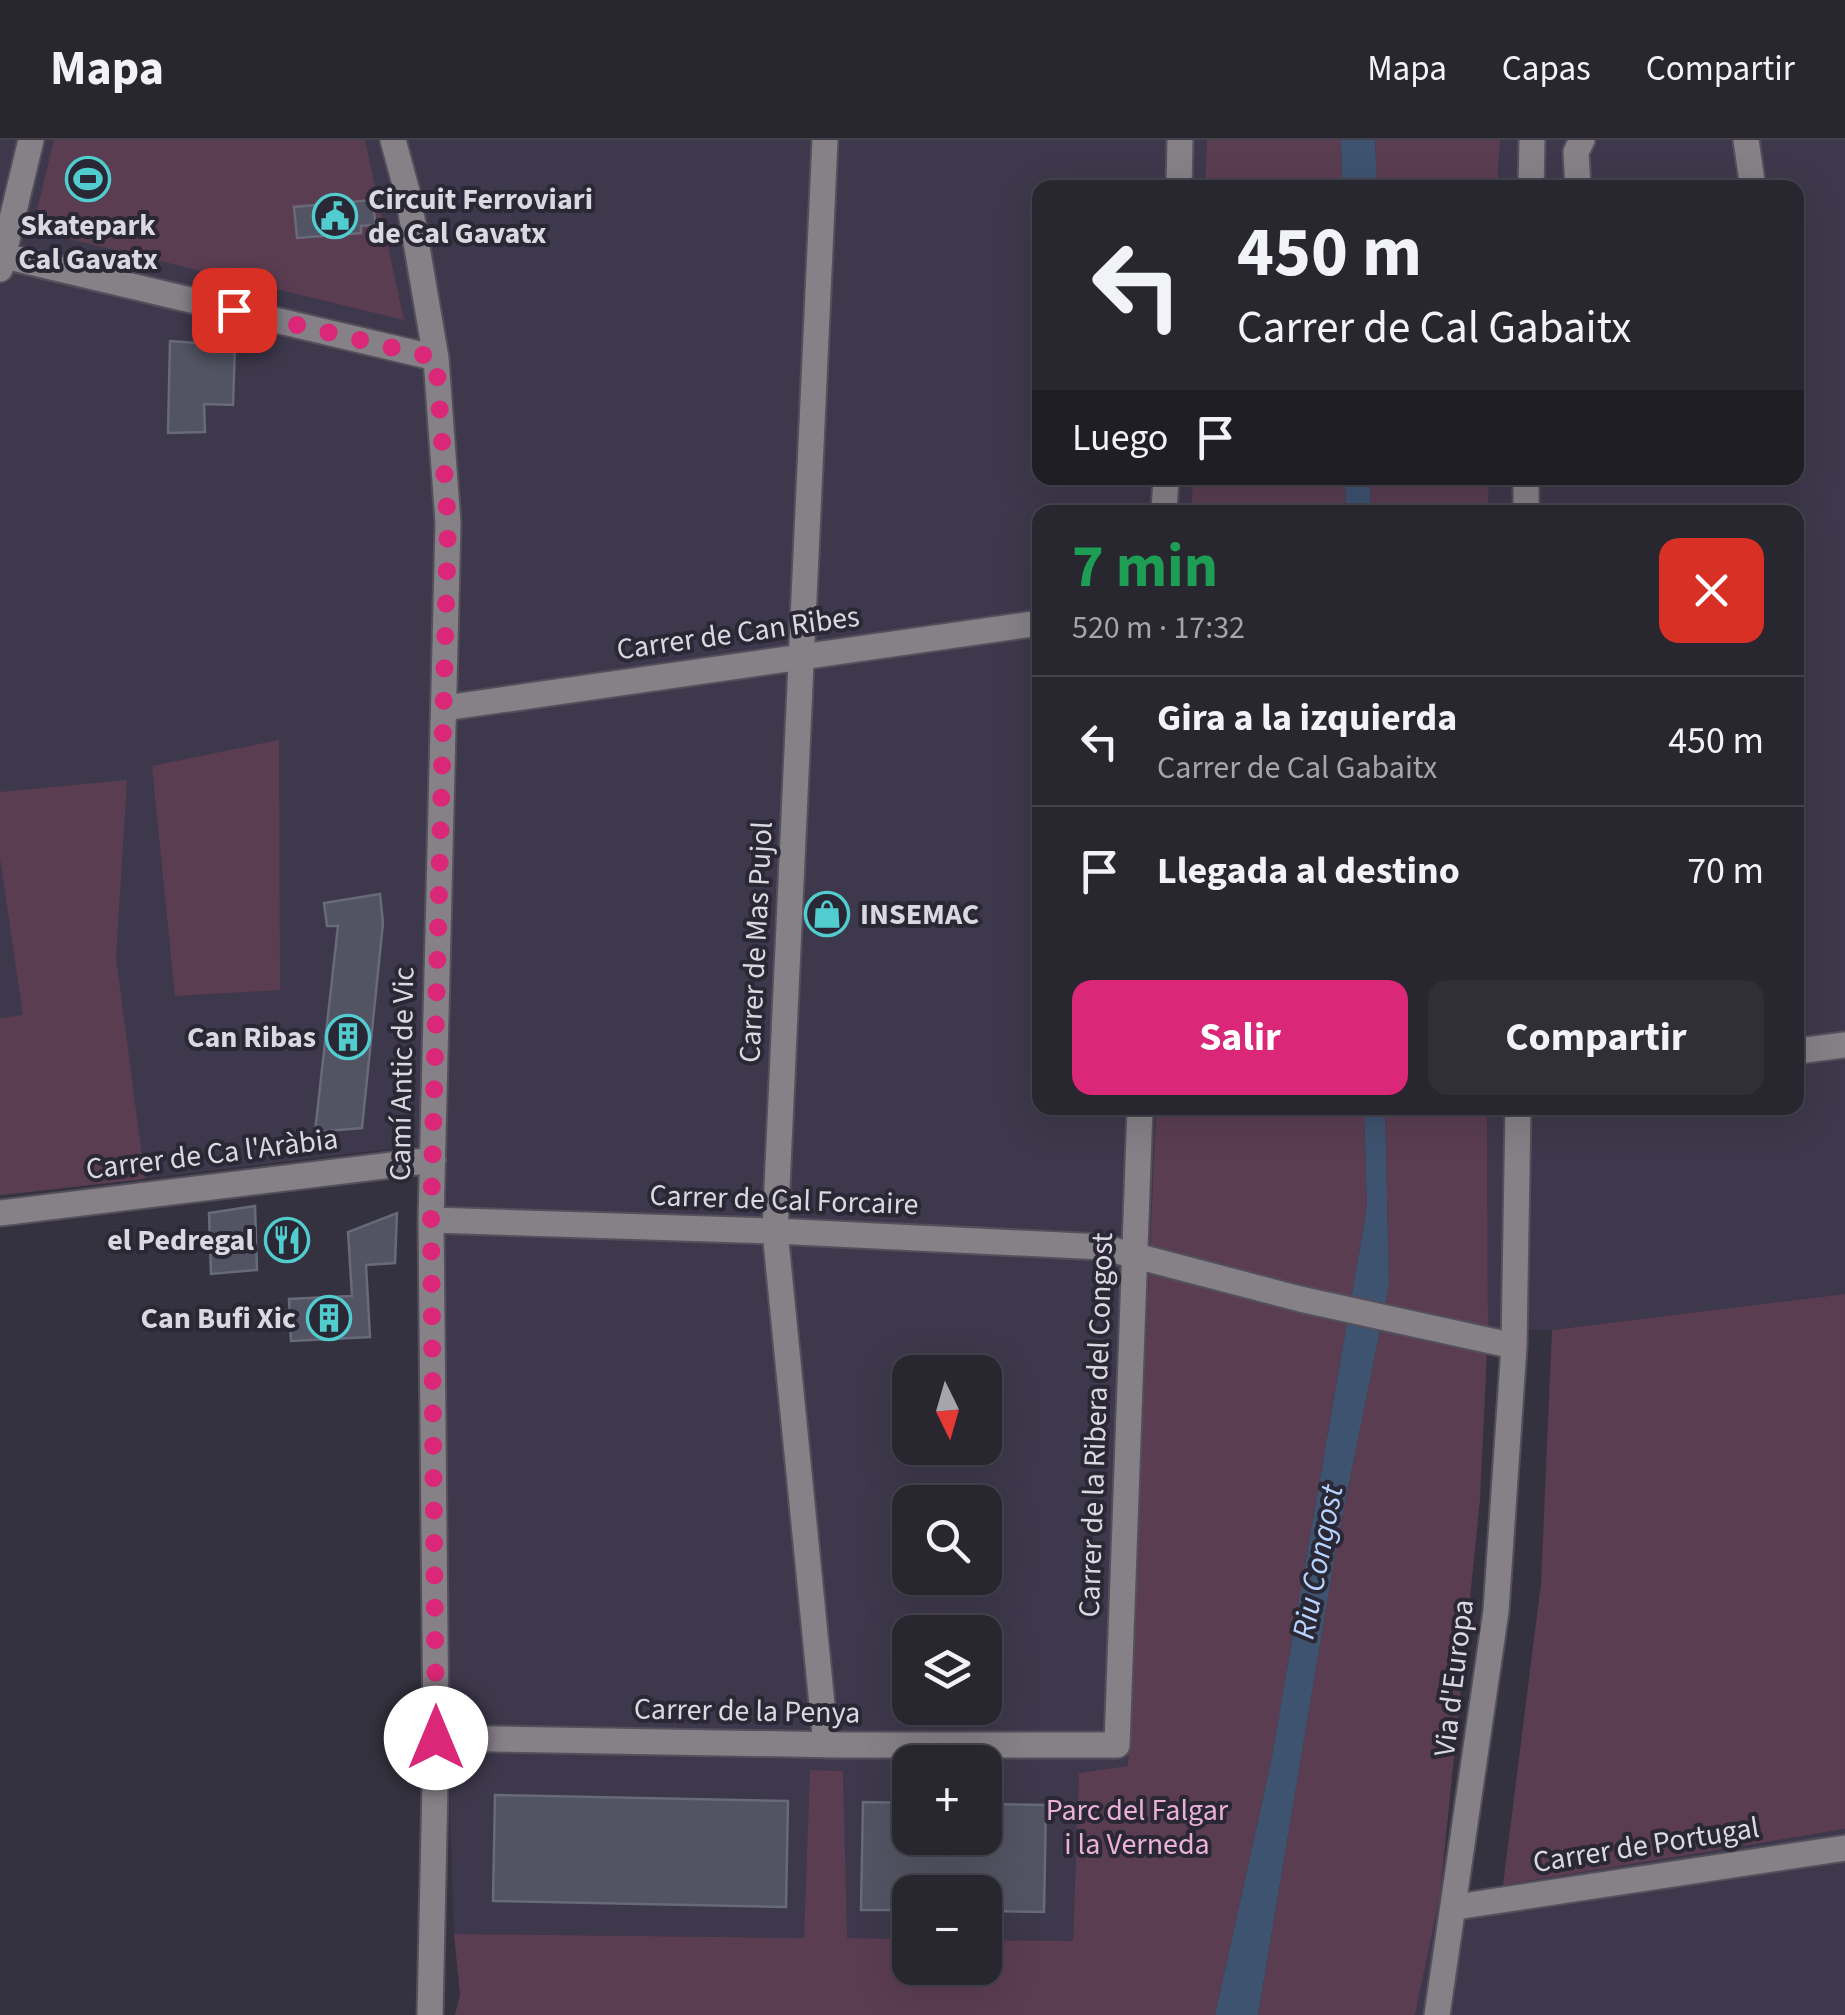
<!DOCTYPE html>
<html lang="es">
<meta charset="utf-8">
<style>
body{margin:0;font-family:"Source Sans 3",sans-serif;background:#302e37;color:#f1f3f6;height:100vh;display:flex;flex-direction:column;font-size:38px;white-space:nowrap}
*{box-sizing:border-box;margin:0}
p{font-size:32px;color:#a5a5aa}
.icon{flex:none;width:55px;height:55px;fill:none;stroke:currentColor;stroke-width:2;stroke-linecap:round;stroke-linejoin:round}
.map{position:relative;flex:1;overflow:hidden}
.details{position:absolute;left:1032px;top:365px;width:772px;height:610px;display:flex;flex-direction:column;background:#28262f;border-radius:20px;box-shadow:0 10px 40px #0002,0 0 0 2px #44434b}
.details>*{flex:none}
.top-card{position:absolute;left:1032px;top:40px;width:772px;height:305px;border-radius:20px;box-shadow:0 10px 40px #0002,0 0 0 2px #44434b;background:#28262f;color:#f1f3f6;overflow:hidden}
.needle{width:65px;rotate:175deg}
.controls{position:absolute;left:892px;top:1215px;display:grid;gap:20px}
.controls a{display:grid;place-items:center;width:110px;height:110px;border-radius:20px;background:#28262f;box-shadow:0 10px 40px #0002,0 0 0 2px #44434b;font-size:50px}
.pin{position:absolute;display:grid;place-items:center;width:85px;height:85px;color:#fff;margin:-42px;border-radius:20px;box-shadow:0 5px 15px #0006}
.me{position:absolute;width:110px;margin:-55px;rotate:0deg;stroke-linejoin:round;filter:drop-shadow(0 0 8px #0008)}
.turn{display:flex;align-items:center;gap:35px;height:210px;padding:0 40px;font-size:45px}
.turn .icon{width:130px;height:130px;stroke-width:2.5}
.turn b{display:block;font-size:70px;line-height:85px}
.then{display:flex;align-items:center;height:95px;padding:0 40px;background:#0003;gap:20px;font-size:38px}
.round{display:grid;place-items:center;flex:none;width:105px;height:105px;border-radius:20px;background:#302e37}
.overview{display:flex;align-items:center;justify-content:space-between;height:170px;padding:0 40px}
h1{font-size:60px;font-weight:700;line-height:75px;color:#1e9e55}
.primary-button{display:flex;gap:20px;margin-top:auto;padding:20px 40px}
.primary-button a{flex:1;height:115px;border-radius:20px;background:#db2777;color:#fff;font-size:40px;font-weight:700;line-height:115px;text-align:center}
.primary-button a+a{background:#302e37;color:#f1f3f6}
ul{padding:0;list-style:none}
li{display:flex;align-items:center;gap:30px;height:130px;padding:0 40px;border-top:2px solid #44434b}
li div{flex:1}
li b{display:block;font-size:38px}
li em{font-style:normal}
header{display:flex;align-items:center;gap:60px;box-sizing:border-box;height:140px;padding:0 50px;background:#28262f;border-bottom:2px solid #44434b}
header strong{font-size:48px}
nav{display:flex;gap:55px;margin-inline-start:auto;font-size:35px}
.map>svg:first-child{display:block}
</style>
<header>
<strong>Mapa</strong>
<nav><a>Mapa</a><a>Capas</a><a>Compartir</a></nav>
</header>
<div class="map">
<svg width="1845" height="1875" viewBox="0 0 1845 1875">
<rect width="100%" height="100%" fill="#35323f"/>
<path fill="#3e384c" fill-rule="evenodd" d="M 0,0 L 1207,0 L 1205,47 L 1040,48 L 1040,338 L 1193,338 L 1191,372 L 1040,372 L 1040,968 L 1156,968 L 1128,1627 L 1079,1633 L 1073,1801 L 985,1800 L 985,1752 L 910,1752 L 910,1799 L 846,1798 L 843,1631 L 811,1630 L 804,1798 L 454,1794 L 430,1004 L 0,1056 ZM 910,1232 L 985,1232 L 985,1308 L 910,1308 ZM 910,1362 L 985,1362 L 985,1438 L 910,1438 ZM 910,1492 L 985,1492 L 985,1568 L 910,1568 ZM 910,1622 L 985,1622 L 985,1698 L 910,1698 Z
M 1500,0 L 1845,0 L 1845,1154 L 1552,1190 L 1488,1190 L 1487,968 L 1798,968 L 1798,372 L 1488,372 L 1489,338 L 1798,338 L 1798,48 L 1497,47 Z
M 1845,1689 L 1845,1875 L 1415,1875 L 1440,1755 Z"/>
<path fill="#5b3d52" d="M 54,0 L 365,0 L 404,180 L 32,90 Z
M 1207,0 L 1341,0 L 1342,47 L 1205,48 Z
M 1375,0 L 1500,0 L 1497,47 L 1377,47 Z
M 1193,338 L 1345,338 L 1346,372 L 1191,372 Z
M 1370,338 L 1489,338 L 1488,372 L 1371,372 Z
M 279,600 L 280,850 L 175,856 L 152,626 Z
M 127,640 L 116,818 L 145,1039 L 0,1055 L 0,878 L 23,875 L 0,718 L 0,652 Z
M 1156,968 L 1364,968 L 1367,1067 L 1271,1622 L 1215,1875 L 455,1875 L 460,1855 L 454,1794 L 804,1798 L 810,1630 L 843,1631 L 847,1798 L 910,1799 L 910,1828 L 985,1828 L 985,1800 L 1073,1801 L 1079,1633 L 1128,1626 Z
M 1385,968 L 1487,968 L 1488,1190 L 1480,1360 L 1440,1755 L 1415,1875 L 1258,1875 L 1337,1403 L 1389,1145 Z
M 1845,1154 L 1845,1689 L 1503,1745 L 1541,1444 L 1552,1190 Z"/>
<path fill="#3e5370" d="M 1341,0 L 1375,0 L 1377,47 L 1342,47 Z
M 1345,338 L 1370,338 L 1371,372 L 1346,372 Z
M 1364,968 L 1385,968 L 1389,1145 L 1337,1403 L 1258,1875 L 1215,1875 L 1271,1622 L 1367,1067 Z"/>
<path fill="#525463" stroke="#676a79" stroke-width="2.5" d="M 372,60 L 376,85 L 361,86 L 361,93 L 297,98 L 294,67 Z
M 170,201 L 235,206 L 233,265 L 204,264 L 205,292 L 168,293 Z
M 380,754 L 383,783 L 362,988 L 315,992 L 338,786 L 327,786 L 324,763 Z
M 255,1066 L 257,1130 L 211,1134 L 209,1073 Z
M 397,1073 L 395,1123 L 366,1125 L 370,1197 L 291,1201 L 289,1159 L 352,1156 L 348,1092 Z
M 495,1655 L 788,1661 L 786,1767 L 493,1761 Z
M 863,1662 L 910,1663 L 910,1698 L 985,1698 L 985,1664 L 1046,1665 L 1044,1772 L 985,1771 L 985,1752 L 910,1752 L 910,1770 L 861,1770 Z"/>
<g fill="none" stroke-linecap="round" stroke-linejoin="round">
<defs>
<path id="minor" d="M 393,0 L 408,55 L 436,218 L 448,383 L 431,1080 L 436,1598 L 430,1875
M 825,0 L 775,1091 L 826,1605
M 1746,0 L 1753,48
M 1179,48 L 1180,0
M 1531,48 L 1532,0
M 1578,48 L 1576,12 L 1582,0
M 0,115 L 436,218
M 0,129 L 31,0
M 1164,372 L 1166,338
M 1526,372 L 1526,338
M 445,568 L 1040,483
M 1798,911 L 1845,905
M 0,1073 L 433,1020
M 431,1080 L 775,1091 L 1102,1107 L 1300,1159 L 1514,1206
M 436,1598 L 842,1605 L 1117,1605 L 1140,968
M 1456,1767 L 1845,1708
M 1437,1875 L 1496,1471 L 1514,1206 L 1518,968"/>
</defs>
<use href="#minor" stroke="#53505c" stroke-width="29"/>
<use href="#minor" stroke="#868187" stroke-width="25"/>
</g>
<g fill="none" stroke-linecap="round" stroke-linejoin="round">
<path stroke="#db2777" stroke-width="18" stroke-dasharray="0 32.4" d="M 234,170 L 436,218 L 448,383 L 431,1080 L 436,1598"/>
</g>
<defs>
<symbol id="stadium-ring" viewBox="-11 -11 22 22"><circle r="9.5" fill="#2b2835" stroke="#52cdcf" stroke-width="1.5"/><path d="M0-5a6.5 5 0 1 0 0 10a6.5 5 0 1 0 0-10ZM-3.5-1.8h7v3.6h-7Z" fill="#52cdcf"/></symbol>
<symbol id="civic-ring" viewBox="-11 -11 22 22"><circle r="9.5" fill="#2b2835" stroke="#52cdcf" stroke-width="1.5"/><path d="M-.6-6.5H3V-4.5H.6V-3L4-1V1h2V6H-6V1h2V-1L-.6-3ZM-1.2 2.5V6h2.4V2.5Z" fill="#52cdcf"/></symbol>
<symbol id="shop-ring" viewBox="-11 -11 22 22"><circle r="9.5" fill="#2b2835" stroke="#52cdcf" stroke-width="1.5"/><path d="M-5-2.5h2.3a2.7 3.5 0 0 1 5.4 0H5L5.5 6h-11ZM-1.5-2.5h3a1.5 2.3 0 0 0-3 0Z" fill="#52cdcf"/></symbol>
<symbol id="building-ring" viewBox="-11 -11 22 22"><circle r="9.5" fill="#2b2835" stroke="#52cdcf" stroke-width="1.5"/><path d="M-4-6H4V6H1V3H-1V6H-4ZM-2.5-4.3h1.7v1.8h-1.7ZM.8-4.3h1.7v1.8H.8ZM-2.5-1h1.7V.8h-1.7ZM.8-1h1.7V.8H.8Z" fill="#52cdcf"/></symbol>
<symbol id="restaurant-ring" viewBox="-11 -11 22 22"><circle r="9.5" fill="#2b2835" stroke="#52cdcf" stroke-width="1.5"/><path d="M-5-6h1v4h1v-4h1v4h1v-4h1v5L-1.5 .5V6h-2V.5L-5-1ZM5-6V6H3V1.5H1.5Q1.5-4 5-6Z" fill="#52cdcf"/></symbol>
</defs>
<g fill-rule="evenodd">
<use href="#stadium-ring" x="63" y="14" width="50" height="50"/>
<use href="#civic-ring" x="310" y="51" width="50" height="50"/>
<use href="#shop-ring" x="802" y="749" width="50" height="50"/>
<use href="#building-ring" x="323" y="872" width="50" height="50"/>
<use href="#restaurant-ring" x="262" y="1075" width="50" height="50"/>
<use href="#building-ring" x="304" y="1153" width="50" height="50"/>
</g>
<g text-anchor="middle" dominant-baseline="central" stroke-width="8" stroke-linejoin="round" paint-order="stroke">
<g font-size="30" font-weight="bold" fill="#dad8e0" stroke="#2b2835" text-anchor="end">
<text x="368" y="59" text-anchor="start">Circuit Ferroviari<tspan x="368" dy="34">de Cal Gavatx</tspan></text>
<text x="88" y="85" text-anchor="middle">Skatepark<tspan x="88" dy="34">Cal Gavatx</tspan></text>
<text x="860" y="774" text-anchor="start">INSEMAC</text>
<text x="316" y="897">Can Ribas</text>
<text x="254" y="1100">el Pedregal</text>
<text x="296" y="1178">Can Bufi Xic</text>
</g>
<g font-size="30" fill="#dad8e0" stroke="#2b2835">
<text transform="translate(738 493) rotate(-8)">Carrer de Can Ribes</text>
<text transform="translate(756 802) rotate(-87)">Carrer de Mas Pujol</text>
<text transform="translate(402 934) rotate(-89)">Camí Antic de Vic</text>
<text transform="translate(212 1014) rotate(-7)">Carrer de Ca l'Aràbia</text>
<text transform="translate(784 1060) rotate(2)">Carrer de Cal Forcaire</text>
<text transform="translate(1096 1285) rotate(-88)">Carrer de la Ribera del Congost</text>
<text transform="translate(1454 1538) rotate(-83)">Via d'Europa</text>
<text transform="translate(747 1571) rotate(1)">Carrer de la Penya</text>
<text transform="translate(1646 1705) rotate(-9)">Carrer de Portugal</text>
</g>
<g font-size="30" fill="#ecb1d9" stroke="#2b2835">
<text x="1137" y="1670">Parc del Falgar<tspan x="1137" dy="34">i la Verneda</tspan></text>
</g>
<g font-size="32" font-style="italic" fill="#b5d3fe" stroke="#2b2835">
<text transform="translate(1318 1422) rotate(-79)">Riu Congost</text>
</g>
</g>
</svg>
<div class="controls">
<a><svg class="needle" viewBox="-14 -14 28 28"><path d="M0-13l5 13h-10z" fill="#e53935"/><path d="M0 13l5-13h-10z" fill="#a5a5aa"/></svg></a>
<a><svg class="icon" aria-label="search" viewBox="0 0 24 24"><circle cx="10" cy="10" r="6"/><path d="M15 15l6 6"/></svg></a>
<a><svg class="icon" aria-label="layers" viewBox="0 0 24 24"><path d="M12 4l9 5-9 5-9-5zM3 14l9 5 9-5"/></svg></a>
<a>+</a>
<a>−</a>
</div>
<div class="pin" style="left:234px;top:170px;background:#d93025"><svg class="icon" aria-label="arrive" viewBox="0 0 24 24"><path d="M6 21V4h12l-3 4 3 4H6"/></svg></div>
<svg class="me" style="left:436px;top:1598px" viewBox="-20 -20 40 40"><circle r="19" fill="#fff"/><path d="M0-13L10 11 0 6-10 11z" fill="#db2777"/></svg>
<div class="top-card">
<div class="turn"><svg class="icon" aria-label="left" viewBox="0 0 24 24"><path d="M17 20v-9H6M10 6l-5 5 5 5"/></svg><div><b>450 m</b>Carrer de Cal Gabaitx</div></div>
<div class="then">Luego<svg class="icon" aria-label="arrive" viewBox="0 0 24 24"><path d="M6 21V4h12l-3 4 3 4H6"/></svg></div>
</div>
<section class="details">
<div class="overview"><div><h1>7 min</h1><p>520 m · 17:32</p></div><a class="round" style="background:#d93025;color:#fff"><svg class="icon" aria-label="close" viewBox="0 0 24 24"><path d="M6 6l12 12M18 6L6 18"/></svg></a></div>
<ul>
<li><svg class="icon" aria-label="left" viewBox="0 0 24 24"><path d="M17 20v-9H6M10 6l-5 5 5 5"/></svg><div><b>Gira a la izquierda</b><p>Carrer de Cal Gabaitx</p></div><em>450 m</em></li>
<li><svg class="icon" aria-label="arrive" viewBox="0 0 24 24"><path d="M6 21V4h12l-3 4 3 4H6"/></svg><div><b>Llegada al destino</b></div><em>70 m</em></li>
</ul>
<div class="primary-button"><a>Salir</a><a>Compartir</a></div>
</section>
</div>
